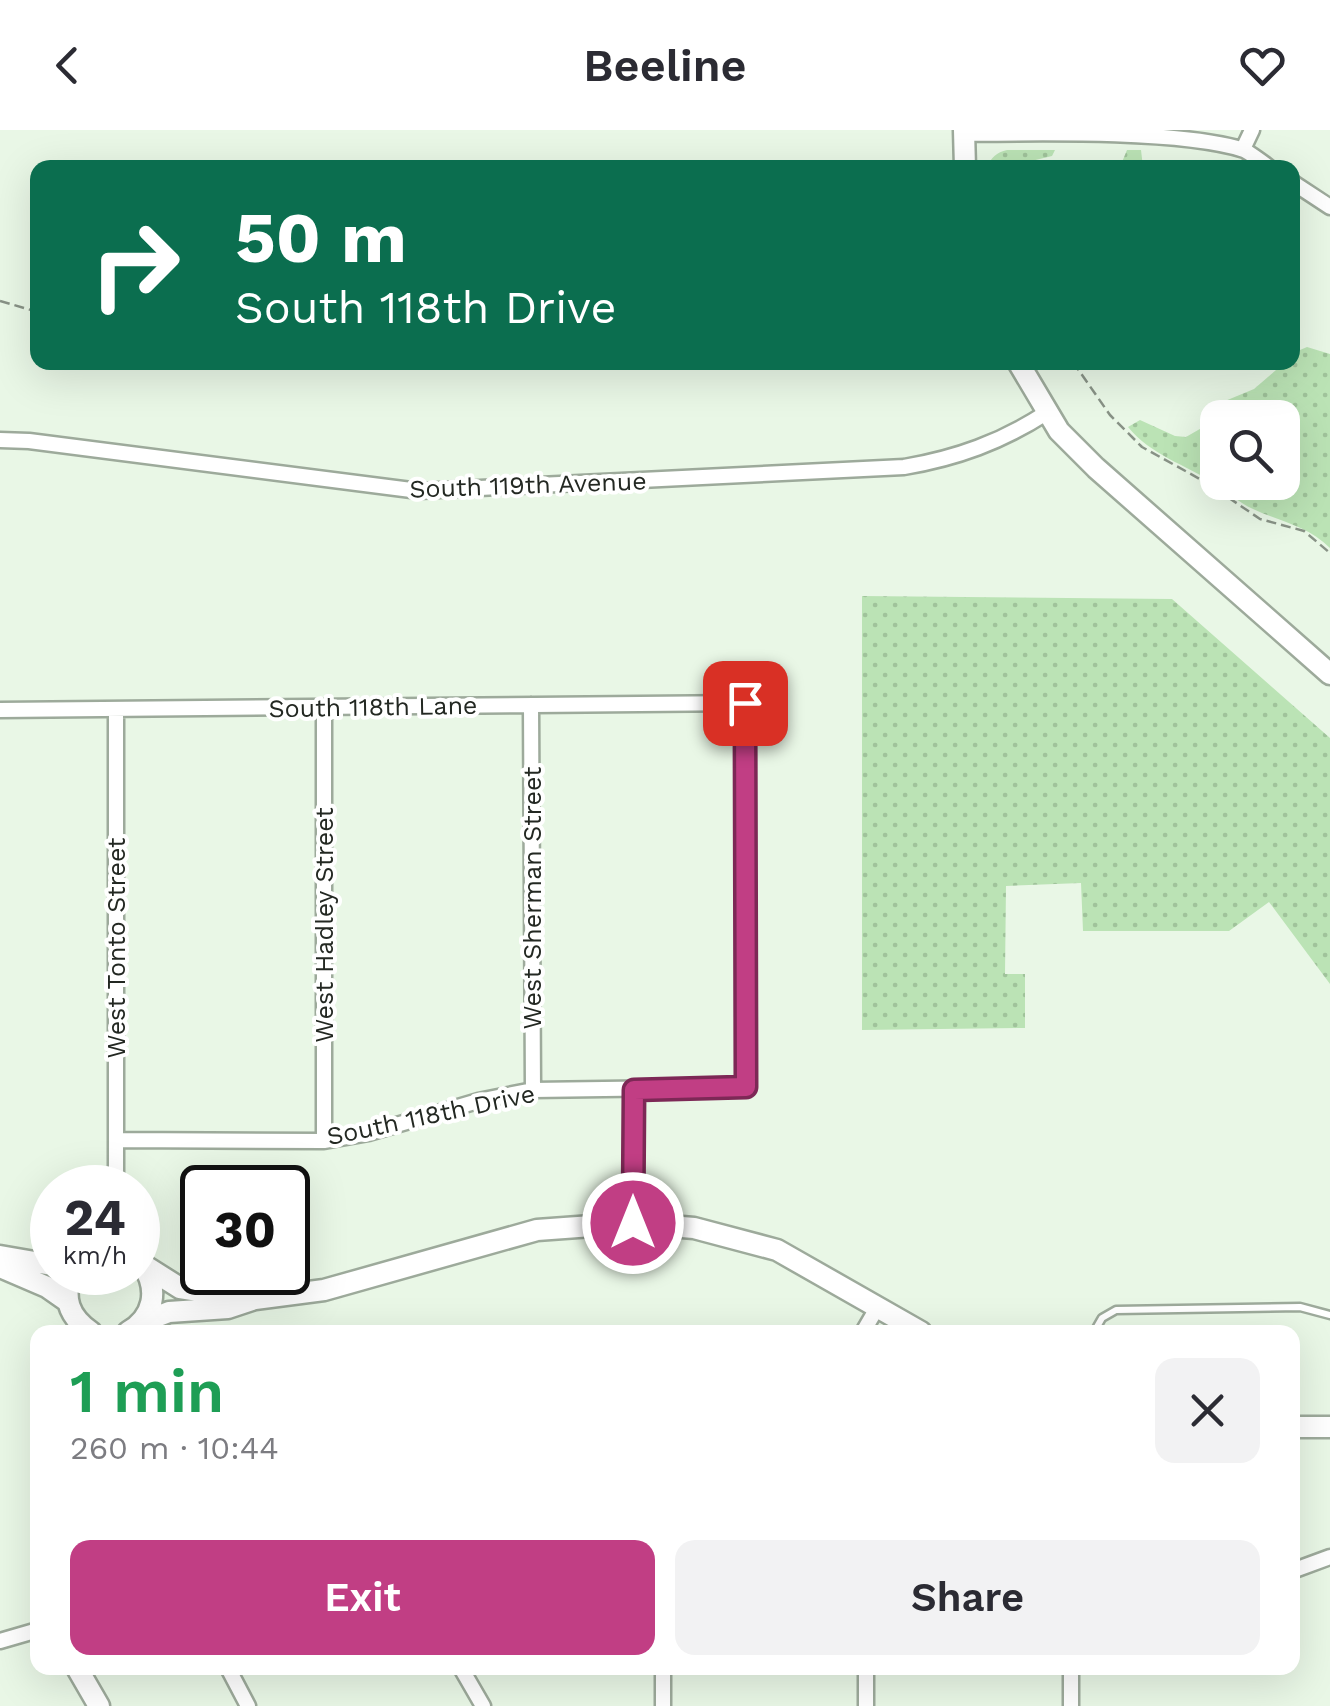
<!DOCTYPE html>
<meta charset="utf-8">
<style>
body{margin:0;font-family:"Work Sans",sans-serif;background:#f2f2f3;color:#2b2b33;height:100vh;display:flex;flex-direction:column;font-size:38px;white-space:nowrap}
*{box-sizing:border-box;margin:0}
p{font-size:32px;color:#7c7c81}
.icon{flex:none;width:55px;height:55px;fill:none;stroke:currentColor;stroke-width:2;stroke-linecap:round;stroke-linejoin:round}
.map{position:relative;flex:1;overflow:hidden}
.side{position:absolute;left:30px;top:1195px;width:1270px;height:350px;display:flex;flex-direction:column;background:#fff;border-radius:20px;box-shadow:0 10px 40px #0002}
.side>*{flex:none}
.top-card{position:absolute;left:30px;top:30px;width:1270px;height:210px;border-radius:20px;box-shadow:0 10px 40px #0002;background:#0b6e4f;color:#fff;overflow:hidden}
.tools{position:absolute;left:1200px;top:270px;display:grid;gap:20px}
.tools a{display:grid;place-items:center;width:100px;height:100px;border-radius:20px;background:#fff;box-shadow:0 10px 40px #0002;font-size:50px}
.speed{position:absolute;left:30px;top:1035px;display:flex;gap:20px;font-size:50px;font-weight:700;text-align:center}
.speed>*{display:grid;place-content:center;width:130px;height:130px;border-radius:50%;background:#fff;box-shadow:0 10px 40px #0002;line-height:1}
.speed small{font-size:25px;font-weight:400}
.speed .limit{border:5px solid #111;border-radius:15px;background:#fff;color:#111}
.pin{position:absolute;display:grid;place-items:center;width:85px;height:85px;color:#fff;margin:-42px;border-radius:20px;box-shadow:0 5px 15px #0006}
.me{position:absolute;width:110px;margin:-55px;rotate:0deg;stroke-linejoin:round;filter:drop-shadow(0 0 8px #0008)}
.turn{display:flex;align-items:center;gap:35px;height:210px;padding:0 40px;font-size:45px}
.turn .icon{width:130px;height:130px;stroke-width:2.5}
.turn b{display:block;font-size:70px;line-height:85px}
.round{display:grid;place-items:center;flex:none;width:105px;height:105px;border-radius:20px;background:#f2f2f3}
.overview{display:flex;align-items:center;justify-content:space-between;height:170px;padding:0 40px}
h1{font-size:60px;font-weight:600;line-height:75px;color:#1e9e55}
.button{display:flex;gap:20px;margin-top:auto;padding:20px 40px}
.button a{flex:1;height:115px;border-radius:20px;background:#c13e84;color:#fff;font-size:40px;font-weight:600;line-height:115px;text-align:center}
.button a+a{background:#f2f2f3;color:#2b2b33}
header{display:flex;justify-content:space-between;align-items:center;height:130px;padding:0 40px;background:#fff;font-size:45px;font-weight:600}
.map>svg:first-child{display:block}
</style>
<header><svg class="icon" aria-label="back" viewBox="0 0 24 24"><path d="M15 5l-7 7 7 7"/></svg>Beeline<svg class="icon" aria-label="heart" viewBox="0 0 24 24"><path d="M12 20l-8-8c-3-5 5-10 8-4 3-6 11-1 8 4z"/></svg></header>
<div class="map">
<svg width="1330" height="1576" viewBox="0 0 1330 1576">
<defs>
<pattern id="grass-dots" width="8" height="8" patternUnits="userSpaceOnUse" patternTransform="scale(2.5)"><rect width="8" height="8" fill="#bbe3b5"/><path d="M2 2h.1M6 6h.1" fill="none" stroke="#a0c39b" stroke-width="1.8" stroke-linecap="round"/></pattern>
</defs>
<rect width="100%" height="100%" fill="#e9f7e6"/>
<path fill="url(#grass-dots)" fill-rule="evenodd" d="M 1007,20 L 1055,20 L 1052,26 L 1007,37 L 988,37 C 990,28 997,22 1007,20 Z
M 1127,20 L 1141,20 L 1143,37 L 1082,37 L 1079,34 L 1122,32 Z
M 1307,217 L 1330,224 L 1330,418 C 1308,396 1281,392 1253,379 C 1239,373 1227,361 1214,353 C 1184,334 1151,325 1128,297 L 1140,290 L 1175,306 L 1186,307 L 1205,296 L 1225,271 L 1254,259 L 1284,233 L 1292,232 L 1293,223 ZM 1218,288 L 1282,288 L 1282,352 L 1218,352 Z
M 862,466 L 1172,469 L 1330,608 L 1330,854 L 1269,772 L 1229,801 L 1083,801 L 1081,753 L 1006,756 L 1005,844 L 1025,844 L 1025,898 L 862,900 Z"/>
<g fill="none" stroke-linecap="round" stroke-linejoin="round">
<defs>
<path id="lane" d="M 1094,1202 L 1102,1188 L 1116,1180 L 1300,1177 L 1330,1185"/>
<path id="street" d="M 964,4 C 1038,3 1181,0 1244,20 C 1253,25 1262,32 1270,38
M 1243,19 L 1252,0
M 1292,52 L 1330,77
M 0,310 L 29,311 L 419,361 L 904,337 C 957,328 1001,312 1046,283
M 531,575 L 533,960
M 324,579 L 324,1011
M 0,580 L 745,573 L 746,957 L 533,960 L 478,971 L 369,1003 L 324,1011 L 116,1010
M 116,1058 L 116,579
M 633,1093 L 634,960
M 863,1202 L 877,1178
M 1292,1441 L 1330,1427
M 0,1511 L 38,1500
M 228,1538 L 248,1576
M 461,1538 L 483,1576
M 663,1538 L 663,1576
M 866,1538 L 866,1576
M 1071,1538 L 1071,1576"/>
<path id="secondary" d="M 964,0 L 965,38
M 1018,232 L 1059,301 L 1096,338 L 1330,544
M 0,1126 L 52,1135
M 142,1134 L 180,1158 L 243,1168
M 0,1137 L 47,1157 L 67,1171
M 72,1142 C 62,1168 69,1187 91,1202
M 143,1192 L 169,1182 L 228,1178 L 255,1169 L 324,1160 L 537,1100 L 633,1093 L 694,1098 L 777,1120 L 921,1202
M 128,1202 C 154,1187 159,1160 143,1135
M 1292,1297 L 1330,1297
M 77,1538 L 99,1576"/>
</defs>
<use href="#lane" stroke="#9daa9b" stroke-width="11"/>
<use href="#street" stroke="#9daa9b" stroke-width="19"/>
<use href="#secondary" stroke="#9daa9b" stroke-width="25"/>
<path stroke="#889286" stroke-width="2.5" stroke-dasharray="10 5" stroke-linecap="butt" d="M 662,38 L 672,33 L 704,38
M 814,38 L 846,38
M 0,171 L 38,182
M 1073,232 L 1110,285 L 1142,317 L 1207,353 L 1260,389 L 1304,401 L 1330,423"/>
<use href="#lane" stroke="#fff" stroke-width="6"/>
<use href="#street" stroke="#fff" stroke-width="14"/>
<use href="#secondary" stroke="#fff" stroke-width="20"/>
</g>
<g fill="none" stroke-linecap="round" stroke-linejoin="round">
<defs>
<path id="route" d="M 633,1093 L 634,960 L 746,957 L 745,573"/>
</defs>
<use href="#route" stroke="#7d2856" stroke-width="25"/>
<use href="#route" stroke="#c13e84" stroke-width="18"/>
</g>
<g text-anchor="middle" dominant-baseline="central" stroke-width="8" stroke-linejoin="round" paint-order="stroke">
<g font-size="25" fill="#232822" stroke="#fff">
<text transform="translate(528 355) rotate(-2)">South 119th Avenue</text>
<text transform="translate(373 577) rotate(-1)">South 118th Lane</text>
<text transform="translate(532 768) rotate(-90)">West Sherman Street</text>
<text transform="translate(324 795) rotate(-90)">West Hadley Street</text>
<text transform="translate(116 818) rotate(-90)">West Tonto Street</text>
<text transform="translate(431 985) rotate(-12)">South 118th Drive</text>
</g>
</g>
</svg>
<div class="tools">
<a><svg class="icon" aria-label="search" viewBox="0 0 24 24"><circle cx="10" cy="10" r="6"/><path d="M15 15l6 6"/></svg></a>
</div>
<div class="speed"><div>24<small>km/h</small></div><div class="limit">30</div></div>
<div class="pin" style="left:745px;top:573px;background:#d93025"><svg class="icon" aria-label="arrive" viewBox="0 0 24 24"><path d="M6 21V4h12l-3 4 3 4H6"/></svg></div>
<svg class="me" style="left:633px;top:1093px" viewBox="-20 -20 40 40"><circle r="17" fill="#c13e84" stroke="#fff" stroke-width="3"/><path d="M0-11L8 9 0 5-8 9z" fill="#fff"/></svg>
<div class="top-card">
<div class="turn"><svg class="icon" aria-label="right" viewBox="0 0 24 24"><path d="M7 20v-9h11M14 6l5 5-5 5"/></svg><div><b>50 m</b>South 118th Drive</div></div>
</div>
<section class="side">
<div class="overview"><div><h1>1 min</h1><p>260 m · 10:44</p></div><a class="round"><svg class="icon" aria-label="close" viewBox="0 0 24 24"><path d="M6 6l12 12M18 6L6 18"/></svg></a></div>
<div class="button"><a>Exit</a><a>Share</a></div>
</section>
</div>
